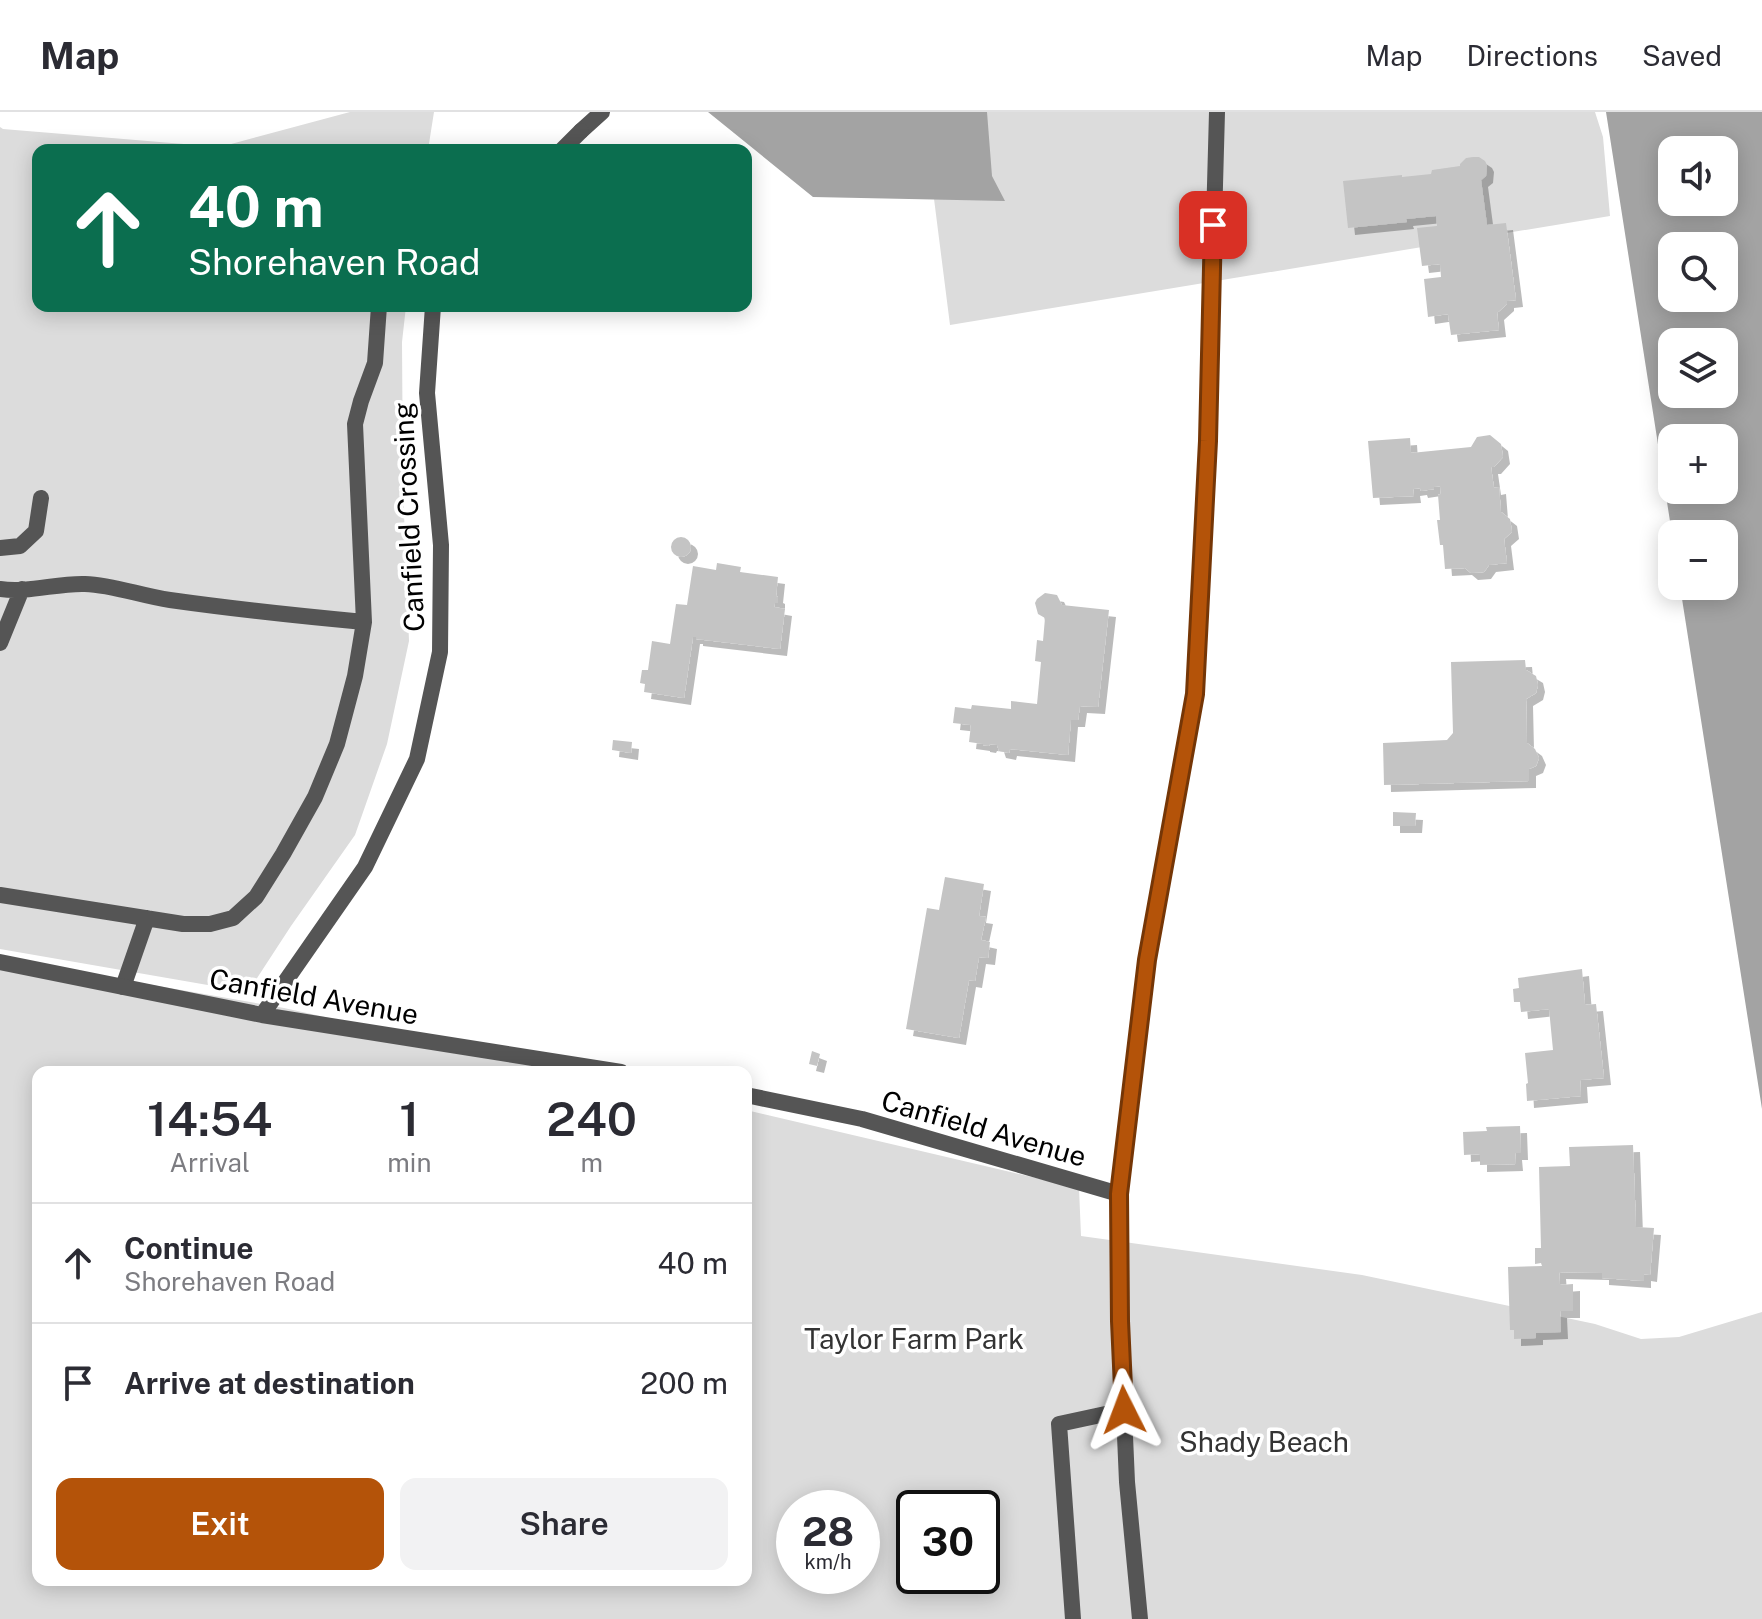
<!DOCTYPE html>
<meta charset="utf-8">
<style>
body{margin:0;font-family:"Public Sans",sans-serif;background:#f2f2f3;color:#2b2b33;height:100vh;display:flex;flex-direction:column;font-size:30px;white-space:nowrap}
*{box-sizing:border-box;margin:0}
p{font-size:26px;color:#7c7c81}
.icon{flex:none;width:44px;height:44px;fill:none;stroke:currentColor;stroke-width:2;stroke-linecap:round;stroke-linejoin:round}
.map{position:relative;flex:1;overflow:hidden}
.side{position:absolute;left:32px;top:954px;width:720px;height:520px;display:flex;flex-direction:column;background:#fff;border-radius:16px;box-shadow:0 4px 20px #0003}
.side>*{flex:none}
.guide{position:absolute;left:32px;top:32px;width:720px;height:168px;border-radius:16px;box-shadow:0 4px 20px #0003;background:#0b6e4f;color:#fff;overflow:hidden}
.fabs{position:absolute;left:1658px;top:24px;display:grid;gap:16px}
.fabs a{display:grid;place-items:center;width:80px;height:80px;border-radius:16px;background:#fff;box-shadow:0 4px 20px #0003;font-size:40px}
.speed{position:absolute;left:776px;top:1378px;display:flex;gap:16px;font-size:40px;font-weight:700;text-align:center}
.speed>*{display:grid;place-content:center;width:104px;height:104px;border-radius:50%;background:#fff;box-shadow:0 4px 20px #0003;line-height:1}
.speed small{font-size:20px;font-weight:400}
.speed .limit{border:4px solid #111;border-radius:12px;background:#fff;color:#111}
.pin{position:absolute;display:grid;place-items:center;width:68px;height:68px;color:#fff;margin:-34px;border-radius:16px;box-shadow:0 4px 12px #0006}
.me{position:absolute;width:88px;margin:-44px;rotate:357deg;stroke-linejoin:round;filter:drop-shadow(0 0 6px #0008)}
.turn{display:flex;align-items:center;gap:28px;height:168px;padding:0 24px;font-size:36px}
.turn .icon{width:104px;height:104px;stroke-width:2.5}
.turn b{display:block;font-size:56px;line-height:68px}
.eta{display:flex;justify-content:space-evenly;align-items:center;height:136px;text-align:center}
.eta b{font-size:48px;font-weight:600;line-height:56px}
.button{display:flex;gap:16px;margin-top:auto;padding:16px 24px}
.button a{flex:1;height:92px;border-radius:16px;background:#b45309;color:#fff;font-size:32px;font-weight:600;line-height:92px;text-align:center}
.button a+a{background:#f2f2f3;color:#2b2b33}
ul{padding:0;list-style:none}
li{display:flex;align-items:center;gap:24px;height:120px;padding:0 24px;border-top:2px solid #e1e1e2}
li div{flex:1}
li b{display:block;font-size:30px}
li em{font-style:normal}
header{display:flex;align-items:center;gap:48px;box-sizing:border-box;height:112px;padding:0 40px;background:#fff;border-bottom:2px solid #e1e1e2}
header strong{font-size:38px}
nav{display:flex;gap:44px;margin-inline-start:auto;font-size:28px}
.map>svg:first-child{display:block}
</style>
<header>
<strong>Map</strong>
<nav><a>Map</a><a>Directions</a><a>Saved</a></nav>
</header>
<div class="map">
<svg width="1762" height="1507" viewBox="0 0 1762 1507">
<defs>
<filter id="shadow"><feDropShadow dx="7" dy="7" stdDeviation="0" flood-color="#0004"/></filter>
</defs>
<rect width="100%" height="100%" fill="#fff"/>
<path fill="#dcdcdc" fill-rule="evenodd" d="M 350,0 L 434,0 L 428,38 L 38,38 L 38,194 L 406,194 L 402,230 L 403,376 L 409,529 L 387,632 L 355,723 L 291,814 L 248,880 L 0,837 L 0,15 L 3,17 L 220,35 Z
M 923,0 L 1595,0 L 1603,25 L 1610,104 L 950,213 Z
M 0,858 L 66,858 L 284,896 L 575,960 L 38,960 L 38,1468 L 746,1468 L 746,998 L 1079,1076 L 1081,1124 L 1362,1163 L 1595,1212 L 1641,1227 L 1679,1225 L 1762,1200 L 1762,1507 L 0,1507 ZM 794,1396 L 862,1396 L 862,1464 L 794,1464 ZM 914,1396 L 982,1396 L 982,1464 L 914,1464 Z"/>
<path fill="#a3a3a3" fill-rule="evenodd" d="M 708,0 L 987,0 L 992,64 L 1005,89 L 813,85 Z
M 1606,0 L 1762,0 L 1762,997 L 1680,474 L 1724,474 L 1724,422 L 1672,422 ZM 1672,38 L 1724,38 L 1724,90 L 1672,90 ZM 1672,134 L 1724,134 L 1724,186 L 1672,186 ZM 1672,230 L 1724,230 L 1724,282 L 1672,282 ZM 1672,326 L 1724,326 L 1724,378 L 1672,378 Z"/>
<path fill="#c4c4c4" filter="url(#shadow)" d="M 1473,45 L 1479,45 L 1485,49 L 1487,53 L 1486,64 L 1481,68 L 1487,113 L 1506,111 L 1516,188 L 1507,189 L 1507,192 L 1497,201 L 1499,218 L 1451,223 L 1448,202 L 1428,205 L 1424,167 L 1441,165 L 1440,152 L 1422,154 L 1417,116 L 1437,114 L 1436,104 L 1406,107 L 1407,110 L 1348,116 L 1343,69 L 1402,63 L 1402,65 L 1431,62 L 1432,58 L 1460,54 L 1460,52 L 1466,46 Z
M 36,102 L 38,102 L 38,135 L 34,135 Z
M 1490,323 L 1501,332 L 1503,345 L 1494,355 L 1491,355 L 1494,376 L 1499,375 L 1501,400 L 1510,407 L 1512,420 L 1504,427 L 1507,451 L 1489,453 L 1484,460 L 1471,461 L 1465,456 L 1445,457 L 1443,433 L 1440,433 L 1437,408 L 1440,408 L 1438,383 L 1441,382 L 1440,374 L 1434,375 L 1434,377 L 1421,379 L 1420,376 L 1413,377 L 1414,384 L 1373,386 L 1368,329 L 1410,326 L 1411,341 L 1471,335 L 1477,325 Z
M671 435a10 10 0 1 1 20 0a10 10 0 1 1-20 0Z
M 717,451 L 741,455 L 740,460 L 778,465 L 776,484 L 778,485 L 778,491 L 775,491 L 774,495 L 785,497 L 780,537 L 696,527 L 696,525 L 693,525 L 684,586 L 644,580 L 645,572 L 640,571 L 642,558 L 648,558 L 652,529 L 670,532 L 676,492 L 687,493 L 693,454 L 716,458 Z
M 1045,481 L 1057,483 L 1062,493 L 1109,498 L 1098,595 L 1080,594 L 1078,608 L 1071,608 L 1068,643 L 1010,637 L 1009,641 L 999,639 L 997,633 L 990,632 L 989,634 L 983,633 L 983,632 L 969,630 L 971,613 L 953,611 L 955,595 L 971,597 L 972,593 L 1011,597 L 1011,589 L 1037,592 L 1041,550 L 1035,549 L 1037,528 L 1043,529 L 1045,506 L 1038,502 L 1035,491 L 1037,487 Z
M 1525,548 L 1526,558 L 1536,564 L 1538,573 L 1536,581 L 1526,587 L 1527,631 L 1535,637 L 1539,646 L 1536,654 L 1529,657 L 1529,669 L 1384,673 L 1383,631 L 1447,628 L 1453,621 L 1451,550 Z
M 613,628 L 632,630 L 631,641 L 612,638 Z
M 1393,700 L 1416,701 L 1415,714 L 1393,714 Z
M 945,765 L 984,772 L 979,804 L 986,805 L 981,828 L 990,830 L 988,846 L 979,845 L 975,869 L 969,868 L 959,926 L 906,917 L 927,796 L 939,798 Z
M 1582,857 L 1585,893 L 1596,892 L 1604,966 L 1580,968 L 1581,984 L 1527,989 L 1526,972 L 1528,971 L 1525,941 L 1553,938 L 1549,897 L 1521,900 L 1520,890 L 1514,890 L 1513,877 L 1519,876 L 1518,866 Z
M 812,939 L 820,942 L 817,954 L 809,952 Z
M 1520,1014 L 1521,1041 L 1515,1041 L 1516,1052 L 1480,1053 L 1480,1042 L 1464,1043 L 1463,1020 L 1487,1019 L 1486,1015 Z
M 1633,1033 L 1636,1115 L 1654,1116 L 1650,1163 L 1644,1162 L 1644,1169 L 1602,1166 L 1602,1161 L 1559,1160 L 1560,1173 L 1573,1172 L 1573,1199 L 1560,1199 L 1561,1220 L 1536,1221 L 1536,1226 L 1514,1227 L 1514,1218 L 1510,1218 L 1508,1155 L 1542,1154 L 1541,1151 L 1535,1152 L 1535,1136 L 1541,1136 L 1539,1055 L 1570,1054 L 1569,1035 Z"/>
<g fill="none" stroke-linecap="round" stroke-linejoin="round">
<path stroke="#555" stroke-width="16" d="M 581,19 L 602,0
M 0,436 L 20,434 L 36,419 L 41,386
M 0,477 C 29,481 57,471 85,472 C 114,473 141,484 170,488 C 234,497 299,504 364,510
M 0,531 L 22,477
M 0,783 L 183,812 L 210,812 L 233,806 L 256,785 L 283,742 L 315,685 L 337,632 L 355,564 L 364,510 L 355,312 L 361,289 L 375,251 L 379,194
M 123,875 L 147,806
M 1073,1507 L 1059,1312 L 1124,1298"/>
<path stroke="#555" stroke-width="16" d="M 562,38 L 581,19
M 0,850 L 262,903 L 621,960
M 262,903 L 365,755 L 417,647 L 440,540 L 441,433 L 427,281 L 433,194
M 746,983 L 862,1007 L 1119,1082
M 1140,1507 L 1127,1370 L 1120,1209 L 1119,1082 L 1147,848 L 1195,582 L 1208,329 L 1217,0"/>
</g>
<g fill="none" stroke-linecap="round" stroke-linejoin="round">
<defs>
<path id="route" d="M 1124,1298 L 1120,1209 L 1119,1082 L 1147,848 L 1195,582 L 1208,329 L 1213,113"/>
</defs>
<use href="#route" stroke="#753606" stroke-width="20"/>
<use href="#route" stroke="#b45309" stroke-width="14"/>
</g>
<g text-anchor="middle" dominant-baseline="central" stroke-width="7" stroke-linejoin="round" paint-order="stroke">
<g font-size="28" fill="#000" stroke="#fff">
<text transform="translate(408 405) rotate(-93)">Canfield Crossing</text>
<text transform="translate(314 884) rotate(10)">Canfield Avenue</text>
<text transform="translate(984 1016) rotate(16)">Canfield Avenue</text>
</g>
<g font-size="28" fill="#333" stroke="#fff">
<text x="914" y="1226">Taylor Farm Park</text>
<text x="1264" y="1329">Shady Beach</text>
</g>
</g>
</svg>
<div class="fabs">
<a><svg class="icon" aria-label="sound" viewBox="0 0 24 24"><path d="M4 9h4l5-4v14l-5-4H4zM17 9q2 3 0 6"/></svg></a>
<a><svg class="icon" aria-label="search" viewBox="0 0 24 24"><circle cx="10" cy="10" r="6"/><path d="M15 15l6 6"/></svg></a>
<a><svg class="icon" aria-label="layers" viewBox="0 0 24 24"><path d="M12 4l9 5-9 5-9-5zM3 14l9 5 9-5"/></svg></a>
<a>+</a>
<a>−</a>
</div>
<div class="speed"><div>28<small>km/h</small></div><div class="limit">30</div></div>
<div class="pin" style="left:1213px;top:113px;background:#d93025"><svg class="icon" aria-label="arrive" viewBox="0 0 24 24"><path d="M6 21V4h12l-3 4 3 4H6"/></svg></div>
<svg class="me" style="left:1124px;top:1298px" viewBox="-20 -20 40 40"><path d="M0-17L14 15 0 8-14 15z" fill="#b45309" stroke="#fff" stroke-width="4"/></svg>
<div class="guide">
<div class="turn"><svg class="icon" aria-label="ahead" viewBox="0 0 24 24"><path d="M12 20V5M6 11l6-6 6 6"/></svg><div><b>40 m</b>Shorehaven Road</div></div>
</div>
<section class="side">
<div class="eta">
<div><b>14:54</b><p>Arrival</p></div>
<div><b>1</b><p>min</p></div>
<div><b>240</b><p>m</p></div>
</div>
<ul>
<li><svg class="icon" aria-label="ahead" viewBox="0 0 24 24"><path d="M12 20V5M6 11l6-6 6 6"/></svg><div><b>Continue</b><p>Shorehaven Road</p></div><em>40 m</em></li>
<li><svg class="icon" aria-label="arrive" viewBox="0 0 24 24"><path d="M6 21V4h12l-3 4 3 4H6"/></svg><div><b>Arrive at destination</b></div><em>200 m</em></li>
</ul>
<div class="button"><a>Exit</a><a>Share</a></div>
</section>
</div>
